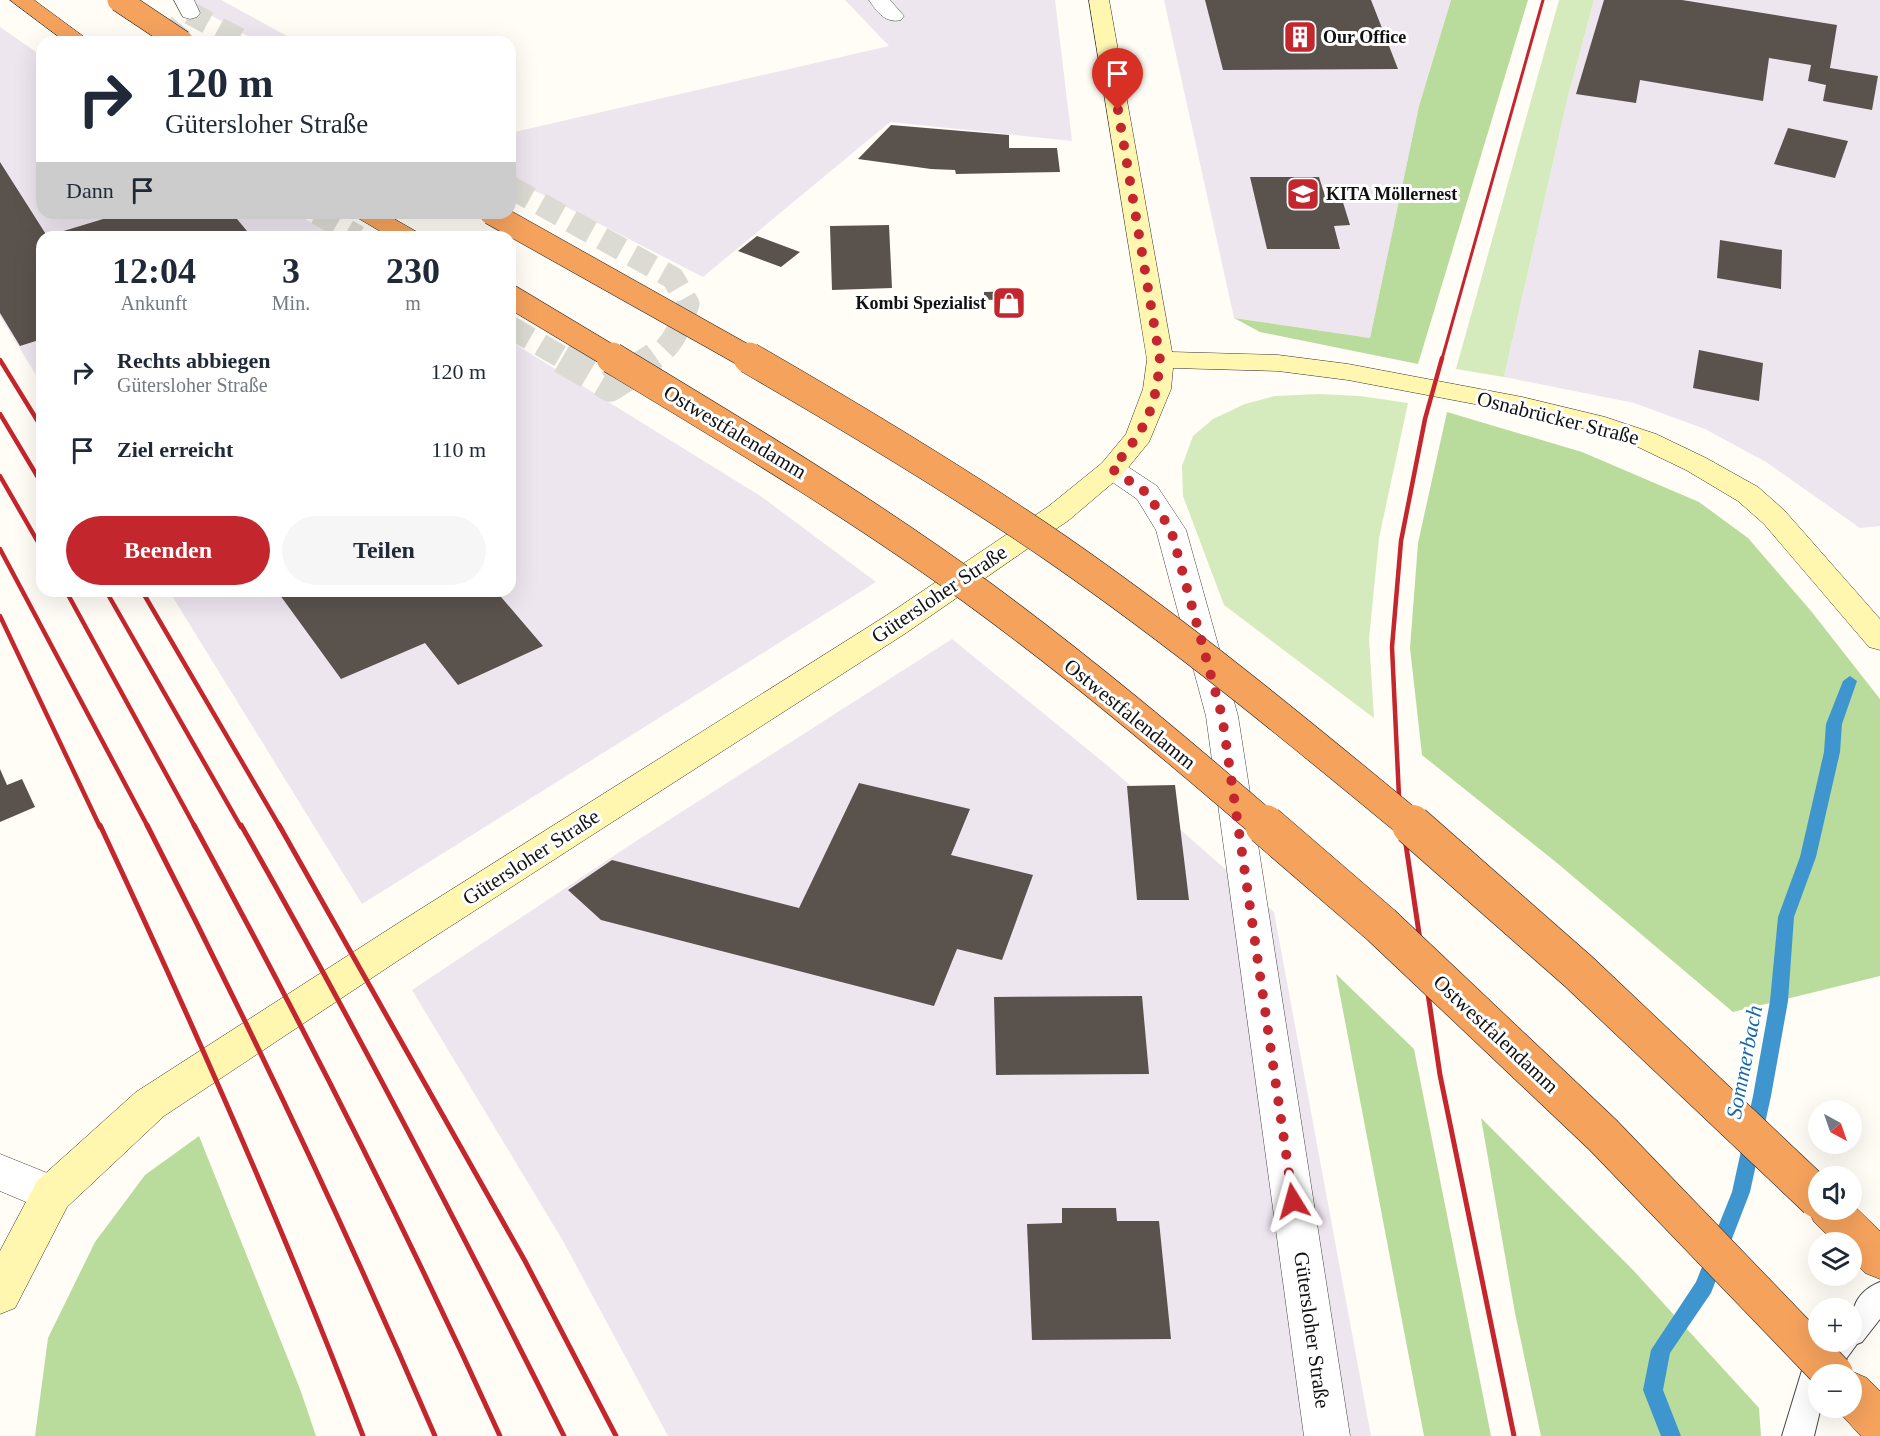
<!DOCTYPE html>
<html lang="de">
<meta charset="utf-8">
<style>
body{margin:0;font-family:Georgia,serif;background:#f6f6f7;color:#1f2937;height:100vh;display:flex;flex-direction:column;font-size:22px;white-space:nowrap}
*{box-sizing:border-box;margin:0}
p{font-size:20px;color:#747a83}
.icon{flex:none;width:33px;height:33px;fill:none;stroke:currentColor;stroke-width:2;stroke-linecap:round;stroke-linejoin:round}
.map{position:relative;flex:1;overflow:hidden}
.drawer{position:absolute;left:36px;top:231px;width:480px;height:366px;display:flex;flex-direction:column;background:#fff;border-radius:18px;box-shadow:0 6px 24px #0002}
.drawer>*{flex:none}
.banner{position:absolute;left:36px;top:36px;width:480px;height:183px;border-radius:18px;box-shadow:0 6px 24px #0002;background:#fff;color:#1f2937;overflow:hidden}
.needle{width:39px;rotate:140deg}
.fabs{position:absolute;left:1808px;top:1100px;display:grid;gap:12px}
.fabs a{display:grid;place-items:center;width:54px;height:54px;border-radius:50%;background:#fff;box-shadow:0 6px 24px #0002;font-size:30px}
.pin{position:absolute;display:grid;place-items:center;width:51px;height:51px;color:#fff;margin:-62px -26px;border-radius:50% 50% 50% 0;rotate:-45deg;box-shadow:0 0 6px #0007}
.pin .icon{rotate:45deg}
.me{position:absolute;width:66px;margin:-33px;rotate:352deg;stroke-linejoin:round;filter:drop-shadow(0 0 4px #0008)}
.turn{display:flex;align-items:center;gap:21px;height:126px;padding:0 30px;font-size:27px}
.turn .icon{width:78px;height:78px;stroke-width:2.5}
.turn b{display:block;font-size:42px;line-height:51px}
.then{display:flex;align-items:center;height:57px;padding:0 30px;background:#0003;gap:12px;font-size:22px}
.eta{display:flex;justify-content:space-evenly;align-items:center;height:102px;text-align:center}
.eta b{font-size:36px;font-weight:700;line-height:42px}
.cta{display:flex;gap:12px;margin-top:auto;padding:12px 30px}
.cta a{flex:1;height:69px;border-radius:36px;background:#c4262e;color:#fff;font-size:24px;font-weight:700;line-height:69px;text-align:center}
.cta a+a{background:#f6f6f7;color:#1f2937}
ul{padding:0;list-style:none}
li{display:flex;align-items:center;gap:18px;height:78px;padding:0 30px}
li div{flex:1}
li b{display:block;font-size:22px}
li em{font-style:normal}
.map>svg:first-child{display:block}
</style>
<div class="map">
<svg width="1880" height="1436" viewBox="0 0 1880 1436">
<rect width="100%" height="100%" fill="#fffdf5"/>
<path fill="#eee6ef" d="M 184,0 L 221,0 L 298,42 L 258,42 Z
M 845,0 L 1055,0 L 1072,141 L 890,122 L 703,277 L 510,178 L 510,133 L 889,46 Z
M 1164,0 L 1451,0 L 1419,106 L 1370,338 L 1234,318 Z
M 1594,0 L 1880,0 L 1880,526 L 1860,528 L 1766,462 L 1705,429 L 1634,403 L 1504,377 L 1567,101 Z
M 0,27 L 42,56 L 42,213 L 295,213 L 335,237 L 42,237 L 42,385 L 0,316 Z
M 510,341 L 762,497 L 876,582 L 362,904 L 169,591 L 510,591 Z
M 952,639 L 1108,766 L 1274,912 L 1371,1436 L 668,1436 L 563,1241 L 412,990 L 633,843 Z"/>
<path fill="#d5ebbd" d="M 1559,0 L 1594,0 L 1567,101 L 1504,377 L 1456,369 Z
M 1318,394 L 1360,396 L 1408,403 L 1379,538 L 1369,639 L 1374,718 L 1224,605 L 1183,496 L 1182,466 L 1193,436 L 1213,419 L 1245,404 L 1275,396 Z"/>
<path fill="#b9dc9c" d="M 1451,0 L 1528,0 L 1418,364 L 1260,332 L 1234,318 L 1370,338 L 1419,106 Z
M 1447,412 L 1582,452 L 1699,502 L 1748,538 L 1811,611 L 1880,699 L 1880,976 L 1733,1012 L 1557,863 L 1422,755 L 1410,648 L 1418,543 Z
M 1336,974 L 1414,1049 L 1491,1436 L 1424,1436 Z
M 1481,1118 L 1633,1270 L 1759,1408 L 1761,1436 L 1541,1436 L 1515,1313 Z
M 199,1136 L 300,1389 L 316,1436 L 35,1436 L 48,1338 L 95,1242 L 145,1175 Z"/>
<g fill="none" stroke-linecap="round" stroke-linejoin="round">
<path fill="#3f96cf" fill-rule="evenodd" d="M 1850,676 L 1857,681 L 1842,724 L 1840,752 L 1816,857 L 1794,917 L 1788,1001 L 1771,1096 L 1750,1192 L 1711,1293 L 1670,1353 L 1663,1390 L 1681,1436 L 1661,1436 L 1643,1390 L 1651,1350 L 1696,1282 L 1732,1192 L 1753,1096 L 1770,1001 L 1778,917 L 1800,857 L 1824,752 L 1826,724 L 1843,681 Z"/>
</g>
<path fill="#5a524d" d="M 1205,0 L 1371,0 L 1398,69 L 1223,70 Z
M 1604,0 L 1682,0 L 1837,25 L 1830,68 L 1878,76 L 1872,110 L 1823,101 L 1826,85 L 1808,81 L 1811,65 L 1769,58 L 1763,101 L 1640,80 L 1636,103 L 1576,94 Z
M 891,125 L 1009,135 L 1009,148 L 1057,148 L 1060,172 L 956,174 L 955,170 L 931,169 L 858,159 Z
M 1788,128 L 1848,141 L 1835,178 L 1774,164 Z
M 0,162 L 47,236 L 123,213 L 232,213 L 252,237 L 42,237 L 42,339 L 20,346 L 0,313 Z
M 1250,177 L 1319,177 L 1325,196 L 1341,196 L 1350,225 L 1334,226 L 1340,249 L 1267,249 Z
M 889,225 L 892,288 L 832,290 L 830,226 Z
M 757,236 L 800,252 L 781,267 L 738,251 Z
M 1720,240 L 1782,250 L 1781,289 L 1717,278 Z
M 1022,291 L 1022,299 L 984,300 L 984,292 Z
M 1699,350 L 1763,363 L 1759,401 L 1693,388 Z
M 277,591 L 496,591 L 543,646 L 458,685 L 425,643 L 341,679 Z
M 0,769 L 7,785 L 22,779 L 35,807 L 0,822 Z
M 859,783 L 970,809 L 951,855 L 1033,875 L 1002,960 L 957,949 L 934,1006 L 601,920 L 568,890 L 612,860 L 799,908 Z
M 1175,785 L 1189,900 L 1137,900 L 1127,786 Z
M 1142,996 L 1149,1074 L 996,1075 L 994,997 Z
M 1062,1208 L 1116,1208 L 1117,1221 L 1159,1221 L 1171,1339 L 1032,1340 L 1027,1224 L 1062,1223 Z"/>
<g fill="none" stroke-linecap="round" stroke-linejoin="round">
<path stroke="#dbdad3" stroke-width="23" stroke-dasharray="23 12" stroke-linecap="butt" d="M 166,42 L 190,13 L 244,42
M 510,187 L 673,278 L 688,304 C 681,326 673,346 653,359
M 317,213 L 358,237
M 510,327 L 565,359"/>
<path stroke="#dbdad3" stroke-width="31" stroke-dasharray="31 15" stroke-linecap="butt" d="M 562,358 L 610,386 L 655,358"/>
<defs>
<path id="lane" d="M 1880,1282 L 1880,1319 L 1862,1342 L 1857,1344 L 1835,1374 L 1818,1374 L 1818,1407 L 1821,1407 L 1814,1436 L 1782,1436 L 1803,1367 L 1824,1341 L 1851,1341 C 1851,1314 1851,1294 1880,1282 Z"/>
<path id="street" d="M 174,0 L 194,0 L 200,13 L 197,17 L 190,19 L 183,17 Z
M 869,0 L 890,0 L 904,16 L 901,20 C 886,24 877,12 869,0 Z
M 1112,460 L 1122,463 L 1157,486 L 1186,530 L 1238,716 L 1350,1436 L 1304,1436 L 1206,716 L 1156,530 L 1137,499 L 1102,475 L 1098,469 L 1102,463 Z
M 0,1154 L 67,1181 L 73,1194 L 67,1207 L 52,1213 L 0,1191 Z"/>
<path id="secondary" d="M 1089,0 L 1109,0 L 1172,352 L 1278,355 L 1348,364 L 1522,397 L 1605,417 L 1656,434 L 1706,458 L 1758,487 L 1784,510 L 1880,619 L 1880,650 L 1869,647 L 1764,524 L 1738,501 L 1686,470 L 1636,446 L 1585,429 L 1522,413 L 1348,380 L 1278,371 L 1173,368 L 1171,389 L 1149,442 L 1122,475 L 1069,520 L 906,633 L 426,942 L 164,1116 L 67,1207 L 15,1308 L 0,1314 L 0,1251 L 37,1181 L 136,1092 L 400,922 L 884,617 L 1049,506 L 1102,463 L 1126,434 L 1143,389 L 1147,360 Z"/>
<path id="highway" d="M 10,0 L 34,0 L 91,42 L 66,42 Z
M 355,213 L 384,213 L 417,232 L 420,237 L 390,237 L 358,218 Z
M 1818,1194 L 1818,1209 L 1851,1209 L 1851,1203 L 1880,1231 L 1880,1279 L 1865,1273 L 1851,1259 L 1851,1242 L 1834,1242 L 1814,1222 L 1808,1209 L 1814,1196 Z
M 1851,1371 L 1867,1378 L 1880,1391 L 1880,1436 L 1861,1436 L 1835,1408 L 1851,1407 L 1851,1374 L 1844,1374 Z"/>
</defs>
<use href="#lane" stroke="#444" stroke-width="2"/>
<use href="#street" stroke="#444" stroke-width="1"/>
<use href="#secondary" stroke="#333" stroke-width="1"/>
<use href="#highway" stroke="#222" stroke-width="1"/>
<use href="#lane" fill="#fff" fill-rule="evenodd"/>
<use href="#street" fill="#fff" fill-rule="evenodd"/>
<use href="#secondary" fill="#fff6b0" fill-rule="evenodd"/>
<use href="#highway" fill="#f5a25d" fill-rule="evenodd"/>
<path stroke="#c4262e" stroke-width="3" d="M 1442,359 L 1543,0"/>
<path stroke="#c4262e" stroke-width="4.5" d="M 0,360 L 42,428
M 0,414 L 42,484
M 0,476 L 42,549
M 0,549 L 148,827
M 66,591 L 195,827
M 106,591 L 241,827
M 142,591 L 280,827
M 0,616 L 100,827
M 1403,827 L 1399,797 L 1392,647 L 1401,541 L 1425,419 L 1442,358"/>
<path stroke="#c4262e" stroke-width="5" d="M 100,825 C 194,1026 284,1228 363,1436
M 147,825 C 250,1026 346,1229 435,1436
M 194,825 C 303,1025 406,1229 500,1436
M 241,825 C 355,1025 461,1230 564,1436
M 279,825 L 525,1261 L 616,1436
M 1403,825 L 1440,1075 L 1514,1436"/>
<defs>
<path id="highway-bridge-far2" d="M 119,0 L 182,42
M 491,213 L 751,359
M 510,296 L 615,359"/>
<path id="highway-bridge-far1" d="M 612,358 C 738,434 863,509 982,596 C 1080,668 1174,747 1267,827
M 749,358 C 853,418 957,480 1057,549 C 1180,634 1298,731 1414,827"/>
<path id="highway-bridge" d="M 1265,825 L 1381,925 L 1603,1135 L 1833,1374
M 1412,825 L 1579,972 L 1818,1198"/>
</defs>
<use href="#highway-bridge-far2" stroke="#222" stroke-width="24" stroke-linecap="butt"/>
<use href="#highway-bridge-far1" stroke="#222" stroke-width="32" stroke-linecap="butt"/>
<use href="#highway-bridge" stroke="#222" stroke-width="41" stroke-linecap="butt"/>
<use href="#highway-bridge-far2" stroke="#f5a25d" stroke-width="23"/>
<use href="#highway-bridge-far1" stroke="#f5a25d" stroke-width="31"/>
<use href="#highway-bridge" stroke="#f5a25d" stroke-width="40"/>
</g>
<g fill="none" stroke-linecap="round" stroke-linejoin="round">
<path stroke="#c4262e" stroke-width="10" stroke-dasharray="0 18" d="M 1118,110 L 1160,360 C 1155,413 1145,429 1112,469 L 1147,493 L 1171,530 L 1222,716 L 1293,1201"/>
</g>
<defs>
<symbol id="building-square" viewBox="-11 -11 22 22"><rect x="-9" y="-9" width="18" height="18" rx="4" fill="#c4262e" stroke="#fff"/><path d="M-4-6H4V6H1V3H-1V6H-4ZM-2.5-4.3h1.7v1.8h-1.7ZM.8-4.3h1.7v1.8H.8ZM-2.5-1h1.7V.8h-1.7ZM.8-1h1.7V.8H.8Z" fill="#fff"/></symbol>
<symbol id="school-square" viewBox="-11 -11 22 22"><rect x="-9" y="-9" width="18" height="18" rx="4" fill="#c4262e" stroke="#fff"/><path d="M0-5L7-2L0 1L-7-2ZM-4 1L0 2.5L4 1V4Q0 6-4 4Z" fill="#fff"/></symbol>
<symbol id="shop-square" viewBox="-11 -11 22 22"><rect x="-9" y="-9" width="18" height="18" rx="4" fill="#c4262e" stroke="#fff"/><path d="M-5-2.5h2.3a2.7 3.5 0 0 1 5.4 0H5L5.5 6h-11ZM-1.5-2.5h3a1.5 2.3 0 0 0-3 0Z" fill="#fff"/></symbol>
</defs>
<g fill-rule="evenodd">
<use href="#building-square" x="1281" y="18" width="38" height="38"/>
<use href="#school-square" x="1284" y="175" width="38" height="38"/>
<use href="#shop-square" x="990" y="284" width="38" height="38"/>
</g>
<g text-anchor="middle" dominant-baseline="central" stroke-width="6" stroke-linejoin="round" paint-order="stroke">
<g font-size="18" font-weight="bold" fill="#111" stroke="#fff" text-anchor="start">
<text x="1323" y="37">Our Office</text>
<text x="1326" y="194">KITA Möllernest</text>
<text x="986" y="303" text-anchor="end">Kombi Spezialist</text>
</g>
<g font-size="21" fill="#111" stroke="#fff">
<text transform="translate(1558 418) rotate(14)">Osnabrücker Straße</text>
<text transform="translate(735 432) rotate(31)">Ostwestfalendamm</text>
<text transform="translate(939 594) rotate(-34)">Gütersloher Straße</text>
<text transform="translate(1130 714) rotate(39)">Ostwestfalendamm</text>
<text transform="translate(531 857) rotate(-33)">Gütersloher Straße</text>
<text transform="translate(1496 1034) rotate(43)">Ostwestfalendamm</text>
<text transform="translate(1312 1330) rotate(82)">Gütersloher Straße</text>
</g>
<g font-size="22" font-style="italic" fill="#1768a6" stroke="#fff">
<text transform="translate(1744 1062) rotate(-79)">Sommerbach</text>
</g>
</g>
</svg>
<div class="fabs">
<a><svg class="needle" viewBox="-14 -14 28 28"><path d="M0-13l5 13h-10z" fill="#e53935"/><path d="M0 13l5-13h-10z" fill="#747a83"/></svg></a>
<a><svg class="icon" aria-label="sound" viewBox="0 0 24 24"><path d="M4 9h4l5-4v14l-5-4H4zM17 9q2 3 0 6"/></svg></a>
<a><svg class="icon" aria-label="layers" viewBox="0 0 24 24"><path d="M12 4l9 5-9 5-9-5zM3 14l9 5 9-5"/></svg></a>
<a>+</a>
<a>−</a>
</div>
<div class="pin" style="left:1118px;top:110px;background:#d93025"><svg class="icon" aria-label="arrive" viewBox="0 0 24 24"><path d="M6 21V4h12l-3 4 3 4H6"/></svg></div>
<svg class="me" style="left:1293px;top:1201px" viewBox="-20 -20 40 40"><path d="M0-17L14 15 0 8-14 15z" fill="#c4262e" stroke="#fff" stroke-width="4"/></svg>
<div class="banner">
<div class="turn"><svg class="icon" aria-label="right" viewBox="0 0 24 24"><path d="M7 20v-9h11M14 6l5 5-5 5"/></svg><div><b>120 m</b>Gütersloher Straße</div></div>
<div class="then">Dann<svg class="icon" aria-label="arrive" viewBox="0 0 24 24"><path d="M6 21V4h12l-3 4 3 4H6"/></svg></div>
</div>
<section class="drawer">
<div class="eta">
<div><b>12:04</b><p>Ankunft</p></div>
<div><b>3</b><p>Min.</p></div>
<div><b>230</b><p>m</p></div>
</div>
<ul>
<li><svg class="icon" aria-label="right" viewBox="0 0 24 24"><path d="M7 20v-9h11M14 6l5 5-5 5"/></svg><div><b>Rechts abbiegen</b><p>Gütersloher Straße</p></div><em>120 m</em></li>
<li><svg class="icon" aria-label="arrive" viewBox="0 0 24 24"><path d="M6 21V4h12l-3 4 3 4H6"/></svg><div><b>Ziel erreicht</b></div><em>110 m</em></li>
</ul>
<div class="cta"><a>Beenden</a><a>Teilen</a></div>
</section>
</div>
